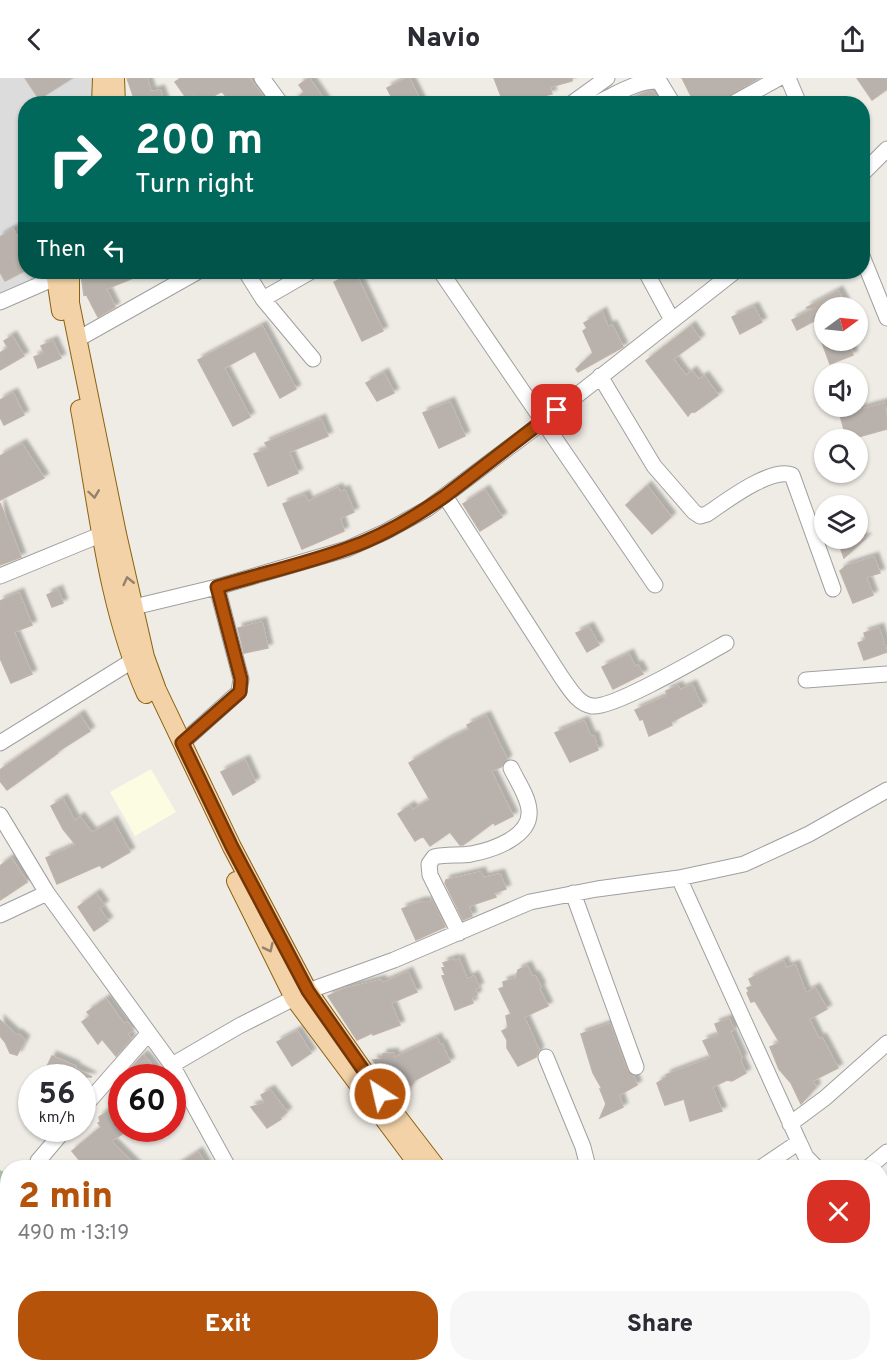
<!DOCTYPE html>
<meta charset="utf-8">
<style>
body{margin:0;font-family:Overpass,sans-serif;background:#f7f7f7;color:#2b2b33;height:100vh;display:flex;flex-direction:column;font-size:22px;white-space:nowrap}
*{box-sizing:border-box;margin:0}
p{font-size:20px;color:#7c7c81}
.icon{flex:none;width:33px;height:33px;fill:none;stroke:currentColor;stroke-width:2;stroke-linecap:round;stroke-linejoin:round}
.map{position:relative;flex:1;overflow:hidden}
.details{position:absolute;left:0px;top:1082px;width:888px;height:212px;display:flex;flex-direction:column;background:#fff;border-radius:24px 24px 0 0;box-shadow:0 2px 4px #0004}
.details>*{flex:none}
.banner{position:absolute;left:18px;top:18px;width:852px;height:183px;border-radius:24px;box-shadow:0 2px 4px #0004;background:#00695c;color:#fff;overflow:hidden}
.needle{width:39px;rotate:75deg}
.tools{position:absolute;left:814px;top:219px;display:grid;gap:12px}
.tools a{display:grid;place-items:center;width:54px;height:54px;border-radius:50%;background:#fff;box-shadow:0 2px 4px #0004;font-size:30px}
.speed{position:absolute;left:18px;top:986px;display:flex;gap:12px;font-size:30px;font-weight:700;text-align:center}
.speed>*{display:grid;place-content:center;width:78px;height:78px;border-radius:50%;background:#fff;box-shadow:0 2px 4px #0004;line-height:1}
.speed small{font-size:15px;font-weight:400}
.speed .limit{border:9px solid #d22;background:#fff;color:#111}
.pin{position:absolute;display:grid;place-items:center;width:51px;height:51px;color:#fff;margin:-26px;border-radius:12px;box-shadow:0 3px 9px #0006}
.me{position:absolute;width:66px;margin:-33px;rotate:325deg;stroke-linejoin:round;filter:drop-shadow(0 0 4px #0008)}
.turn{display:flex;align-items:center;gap:21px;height:126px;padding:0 18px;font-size:27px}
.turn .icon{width:78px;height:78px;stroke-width:2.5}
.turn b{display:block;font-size:42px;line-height:51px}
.then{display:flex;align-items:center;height:57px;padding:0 18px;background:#0003;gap:12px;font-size:22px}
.round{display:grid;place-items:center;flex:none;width:63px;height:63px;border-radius:24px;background:#f7f7f7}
.summary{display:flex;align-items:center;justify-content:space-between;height:102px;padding:0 18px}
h1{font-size:36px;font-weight:800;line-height:45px;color:#b45309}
.cta{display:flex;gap:12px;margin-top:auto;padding:12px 18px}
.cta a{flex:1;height:69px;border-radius:24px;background:#b45309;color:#fff;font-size:24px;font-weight:800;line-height:69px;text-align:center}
.cta a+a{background:#f7f7f7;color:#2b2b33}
header{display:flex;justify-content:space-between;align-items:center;height:78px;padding:0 18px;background:#fff;font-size:27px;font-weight:800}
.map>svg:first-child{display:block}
</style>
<header><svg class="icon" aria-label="back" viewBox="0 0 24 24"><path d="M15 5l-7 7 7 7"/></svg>Navio<svg class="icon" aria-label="share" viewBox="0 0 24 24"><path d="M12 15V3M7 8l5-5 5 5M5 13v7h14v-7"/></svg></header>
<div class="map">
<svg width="887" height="1292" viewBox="0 0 887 1292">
<defs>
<filter id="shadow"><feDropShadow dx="4.5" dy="-4.5" stdDeviation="1.5" flood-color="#0004"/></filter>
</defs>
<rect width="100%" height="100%" fill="#efece6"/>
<path fill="#dddcdc" d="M 0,0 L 98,0 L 98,25 L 26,26 L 26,194 L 53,194 L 0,221 Z
M 166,1286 L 607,1286 L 616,1292 L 158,1292 Z"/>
<path fill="#fcfce2" d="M 151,691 L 176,734 L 135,758 L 110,714 Z"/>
<path fill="#aac5ae" d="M 0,1092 L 8,1096 L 8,1286 L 154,1286 L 146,1292 L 0,1292 Z"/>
<path fill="#b8b1ac" stroke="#bfb3aa" stroke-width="1.5" filter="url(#shadow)" d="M 25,0 L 72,0 L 39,21 Z
M 127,0 L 147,0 L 151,14 L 160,12 L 165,26 L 136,26 Z
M 181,0 L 249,0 L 269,26 L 231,26 L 222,13 L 200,26 L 194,16 L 187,21 L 175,4 Z
M 309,0 L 327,26 L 291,26 L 304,14 L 299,7 Z
M 407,0 L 409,0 L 422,26 L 395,26 L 387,10 Z
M 494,0 L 572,0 L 572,3 L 550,9 L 552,16 L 523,23 L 523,26 L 504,26 Z
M 682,0 L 759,0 L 715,26 L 695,26 Z
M 857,0 L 884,0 L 887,4 L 887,11 L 872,22 Z
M 652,13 L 660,24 L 657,26 L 625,26 L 644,15 Z
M 13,151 L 26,174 L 26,192 L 5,203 L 0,194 L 0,159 Z
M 86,194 L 148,194 L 106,211 L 115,229 L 98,239 L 86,216 L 84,217 L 81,196 Z
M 355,194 L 383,253 L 362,263 L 334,204 Z
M 838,213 L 845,225 L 837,230 L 825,230 L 825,237 L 797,252 L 792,242 L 816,230 L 806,230 Z
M 754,229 L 762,244 L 740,256 L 732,239 Z
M 602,234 L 608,249 L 612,247 L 623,269 L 578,294 L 576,291 L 593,275 L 583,253 L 587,250 L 584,245 Z
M 262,248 L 296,311 L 280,320 L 255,273 L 224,290 L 250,339 L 233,348 L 198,282 Z
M 691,248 L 700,261 L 673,281 L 686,298 L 692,293 L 699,302 L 704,298 L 718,317 L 695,334 L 691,334 L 688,338 L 646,283 Z
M 12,258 L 24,278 L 0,292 L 0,275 L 8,270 L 4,263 Z
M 821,262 L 848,262 L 853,277 L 830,286 Z
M 53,263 L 61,280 L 38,290 L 34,279 L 44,275 L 41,268 Z
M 384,295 L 394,315 L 377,323 L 366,305 Z
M 13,315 L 24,337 L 4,347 L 0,339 L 0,322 Z
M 450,324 L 465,358 L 439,370 L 423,335 Z
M 885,325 L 887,351 L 847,362 L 840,337 Z
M 321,341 L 328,358 L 289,374 L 298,395 L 268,408 L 254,376 L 268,371 L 265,365 Z
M 22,366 L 44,400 L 0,422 L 0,378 Z
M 647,408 L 671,439 L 652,456 L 626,427 Z
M 338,410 L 340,414 L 345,412 L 354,434 L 340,440 L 344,453 L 302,471 L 283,426 L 305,417 L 308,424 Z
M 485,412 L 502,439 L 480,453 L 463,426 Z
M 0,425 L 21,479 L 0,487 Z
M 837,460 L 866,460 L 844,480 Z
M 874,479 L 880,495 L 866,499 L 873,517 L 853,525 L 840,493 L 846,488 Z
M 58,512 L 63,525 L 52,529 L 47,517 Z
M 19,515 L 32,547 L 14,554 L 32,596 L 11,605 L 0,580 L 0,523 Z
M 262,544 L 268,570 L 244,575 L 238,550 Z
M 589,549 L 599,567 L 587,574 L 576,555 Z
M 879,550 L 887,574 L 864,582 L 858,565 L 866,562 L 864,555 Z
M 629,576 L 635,589 L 638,587 L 643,596 L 613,611 L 602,589 Z
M 692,607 L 702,628 L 671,644 L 672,647 L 649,658 L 643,641 L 640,642 L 635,632 L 667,618 L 666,613 L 678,608 L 680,612 Z
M 80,637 L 90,653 L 57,674 L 58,675 L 7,712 L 0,703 L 0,692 Z
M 486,638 L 507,681 L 501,689 L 491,693 L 513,738 L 495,747 L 494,744 L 463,767 L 460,767 L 450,754 L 430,768 L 423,758 L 415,763 L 398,736 L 410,728 L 413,732 L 430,722 L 409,685 L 448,662 L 469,652 L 467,647 Z
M 584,643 L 591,659 L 594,658 L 598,672 L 570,684 L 555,655 Z
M 245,682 L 255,704 L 233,717 L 221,694 Z
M 63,721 L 75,743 L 80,739 L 92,755 L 113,743 L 130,774 L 102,790 L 100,787 L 57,806 L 46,780 L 76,767 L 63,751 L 51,728 Z
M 11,780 L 27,804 L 0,822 L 0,788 Z
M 481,794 L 483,800 L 500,796 L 506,811 L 494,815 L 496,819 L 469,828 L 472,838 L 463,842 L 445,805 L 446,802 Z
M 96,816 L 104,827 L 99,830 L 108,843 L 94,853 L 78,829 Z
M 431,820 L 445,849 L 416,862 L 402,831 L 420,824 L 432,824 Z
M 454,881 L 456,883 L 459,881 L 467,901 L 474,898 L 479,909 L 475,911 L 477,917 L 471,920 L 473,925 L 455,932 L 442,898 L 445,897 L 442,890 L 445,889 L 443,885 Z
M 784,883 L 786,890 L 795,887 L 806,915 L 815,910 L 827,931 L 809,941 L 819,961 L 822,960 L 838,990 L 812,1003 L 816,1009 L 801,1026 L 791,1005 L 779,991 L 770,969 L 780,965 L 758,928 L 755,923 L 751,924 L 747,915 L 749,913 L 747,910 L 752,908 L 749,901 Z
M 527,888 L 532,898 L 535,898 L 541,909 L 539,910 L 548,928 L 524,939 L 539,972 L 536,979 L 518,988 L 507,970 L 507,962 L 502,953 L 508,950 L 506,938 L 511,936 L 499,911 L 504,909 L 503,904 L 516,900 L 518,892 Z
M 408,894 L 417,914 L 391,925 L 400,947 L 373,957 L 372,955 L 357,962 L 328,918 L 343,911 L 381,902 L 383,905 Z
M 106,921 L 124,946 L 127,944 L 133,952 L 127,956 L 131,961 L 116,978 L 102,961 L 98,966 L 82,944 L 90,938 L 87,934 Z
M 729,941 L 734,952 L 730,953 L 742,980 L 740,982 L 746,995 L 732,1003 L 727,1002 L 712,1009 L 722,1033 L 690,1043 L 684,1021 L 665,1027 L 657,1005 L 667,999 L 666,997 L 711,980 L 703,963 L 719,957 L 715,946 Z
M 0,942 L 15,956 L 18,956 L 25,962 L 17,977 L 10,975 L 5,964 L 0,958 Z
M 610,946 L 627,992 L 633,998 L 637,1007 L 619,1017 L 623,1029 L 600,1040 L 606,1026 L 600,1011 L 602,1011 L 593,995 L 581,956 Z
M 297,953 L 311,975 L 292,988 L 277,964 Z
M 437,960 L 440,967 L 442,966 L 450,984 L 415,1002 L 401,1020 L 373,982 L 381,981 L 383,976 L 394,975 L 394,980 Z
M 143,977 L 147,981 L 161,999 L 137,999 L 130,991 Z
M 52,978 L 75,988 L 73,989 L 92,999 L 42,999 Z
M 270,1012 L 287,1034 L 280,1040 L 281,1041 L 267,1050 L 251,1029 L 265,1025 L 261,1017 Z
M 122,1024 L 122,1056 L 111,1063 L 137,1089 L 85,1089 L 72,1073 L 101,1049 L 98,1045 L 100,1044 L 99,1039 Z
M 198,1074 L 207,1089 L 175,1089 Z"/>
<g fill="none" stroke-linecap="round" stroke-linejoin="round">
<defs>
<path id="minor" d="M 262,0 L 281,26
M 788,0 L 799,26
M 571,26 L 607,0
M 595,26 C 615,17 637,2 659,3 L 673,26
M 732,26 L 779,0
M 862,96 L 887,71
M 862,178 L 887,240
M 246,194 L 263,221 L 313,281
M 441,194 L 655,507
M 646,194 L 672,242
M 263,221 L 310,194
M 0,224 L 55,200 L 67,200
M 78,261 L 197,194
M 600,298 L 654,388 L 694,434 L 700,438 L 707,436 C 725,424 770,389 792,397 L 833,511
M 445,418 L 562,600 C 570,611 578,626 592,628 C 613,631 703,578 726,565
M 0,498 L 100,457 L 112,456
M 123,530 L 134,529 L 217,509 L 347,471 L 385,454 L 427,431 L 543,344 L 734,194
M 806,602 L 887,596
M 0,665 L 132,583 L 144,579
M 182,665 L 239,614 L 241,601 L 217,509
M 0,737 L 47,815 L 172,987 L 228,1089
M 679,800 L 799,1064
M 573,815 L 636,989
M 0,837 L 47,815
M 459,855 L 430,797 L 429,786 L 434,779 C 447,776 459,778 471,776 C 492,772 532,759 529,732 C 528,718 517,703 511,690
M 546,979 L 583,1069 L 588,1089
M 172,987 L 239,948 L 308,913 L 394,882 L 530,824 L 597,811 L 679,800 L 744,786 L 809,756 L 887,712
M 82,1031 L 148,956
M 790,1046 L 825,1020 L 887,965
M 38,1083 L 66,1050
M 762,1089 L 799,1064 L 806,1079 L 816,1089
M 869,1089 L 887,1074
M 880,1216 L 887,1227
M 880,1249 L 887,1246
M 880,1278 L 886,1292
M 184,1286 L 189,1292
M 324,1286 L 324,1292
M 428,1286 L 437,1292
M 159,1292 L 167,1286
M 506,1292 L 528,1286
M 792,1292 L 800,1286"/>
<path id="major" d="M 115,0 L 116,26
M 101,26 L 102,0
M 55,194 L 61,233
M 70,194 L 70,225 L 117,456 L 145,579 L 157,612 L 232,769 L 308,913 L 380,1016 L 436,1089
M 80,331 C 98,427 106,525 146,616
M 236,803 L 294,920 L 420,1089
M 606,1286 L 615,1292
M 623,1286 L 633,1292"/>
</defs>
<use href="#minor" stroke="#a0a0a0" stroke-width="17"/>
<use href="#major" stroke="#8b610f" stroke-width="20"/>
<use href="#minor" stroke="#fff" stroke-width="15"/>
<use href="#major" stroke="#f3d2a8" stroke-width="18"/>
</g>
<defs><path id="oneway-chevron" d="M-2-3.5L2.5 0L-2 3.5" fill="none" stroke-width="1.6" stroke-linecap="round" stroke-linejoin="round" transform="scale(1.5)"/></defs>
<g stroke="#94816a">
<use href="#oneway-chevron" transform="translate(94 416) rotate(82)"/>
<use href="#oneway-chevron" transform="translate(128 503) rotate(-103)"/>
<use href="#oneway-chevron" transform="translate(269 870) rotate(64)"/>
</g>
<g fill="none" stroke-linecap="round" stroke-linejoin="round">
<defs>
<path id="route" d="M 380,1016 L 308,913 L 232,769 L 182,665 L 240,614 L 241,601 L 217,509 C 260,496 304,486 346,471 C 381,459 415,439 445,418 L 557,332"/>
</defs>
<use href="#route" stroke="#753606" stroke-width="15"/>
<use href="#route" stroke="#b45309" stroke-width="10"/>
</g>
</svg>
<div class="tools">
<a><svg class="needle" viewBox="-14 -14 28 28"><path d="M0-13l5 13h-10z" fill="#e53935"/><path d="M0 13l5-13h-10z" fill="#7c7c81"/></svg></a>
<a><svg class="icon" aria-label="sound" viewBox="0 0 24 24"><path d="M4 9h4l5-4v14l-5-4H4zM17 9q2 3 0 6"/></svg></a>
<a><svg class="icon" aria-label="search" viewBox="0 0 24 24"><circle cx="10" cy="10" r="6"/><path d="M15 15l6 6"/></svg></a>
<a><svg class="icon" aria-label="layers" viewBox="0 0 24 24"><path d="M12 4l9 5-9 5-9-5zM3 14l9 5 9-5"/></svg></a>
</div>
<div class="speed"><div>56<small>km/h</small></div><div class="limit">60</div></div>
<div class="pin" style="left:557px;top:332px;background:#d93025"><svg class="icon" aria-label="arrive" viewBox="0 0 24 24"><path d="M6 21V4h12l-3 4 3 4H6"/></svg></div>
<svg class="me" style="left:380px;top:1016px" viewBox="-20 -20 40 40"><circle r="17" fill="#b45309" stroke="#fff" stroke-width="3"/><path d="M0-11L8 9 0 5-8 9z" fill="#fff"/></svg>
<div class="banner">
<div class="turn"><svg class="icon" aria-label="right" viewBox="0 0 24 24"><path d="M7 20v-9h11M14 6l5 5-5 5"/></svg><div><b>200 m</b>Turn right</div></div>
<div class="then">Then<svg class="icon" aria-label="left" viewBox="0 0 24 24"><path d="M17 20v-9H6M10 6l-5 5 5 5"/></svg></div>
</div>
<section class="details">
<div class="summary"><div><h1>2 min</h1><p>490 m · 13:19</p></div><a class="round" style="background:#d93025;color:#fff"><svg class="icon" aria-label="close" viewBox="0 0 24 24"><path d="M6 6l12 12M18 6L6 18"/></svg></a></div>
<div class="cta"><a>Exit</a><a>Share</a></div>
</section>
</div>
